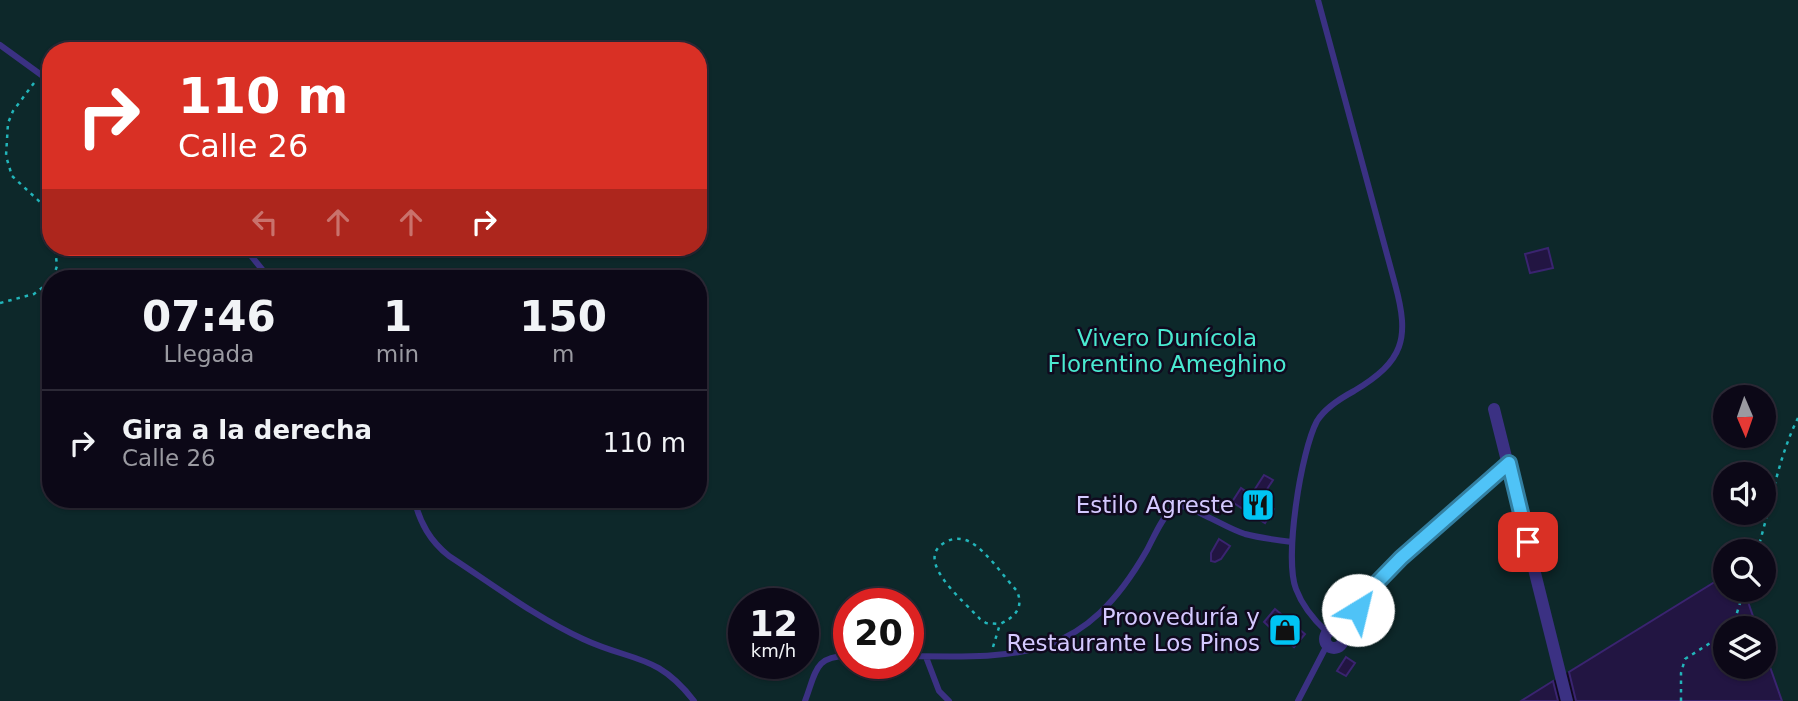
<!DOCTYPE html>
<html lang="es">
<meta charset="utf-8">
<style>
body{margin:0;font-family:"DejaVu Sans",sans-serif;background:#151120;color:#f1f3f6;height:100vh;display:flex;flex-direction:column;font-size:26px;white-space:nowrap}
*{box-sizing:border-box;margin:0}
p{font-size:23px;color:#9a9aa1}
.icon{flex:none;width:38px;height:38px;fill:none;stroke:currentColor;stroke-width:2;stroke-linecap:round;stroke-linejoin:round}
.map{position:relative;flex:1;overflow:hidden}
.panel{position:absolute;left:42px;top:270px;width:665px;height:238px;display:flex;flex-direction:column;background:#0c0817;border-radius:28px;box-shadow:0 2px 5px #0004,0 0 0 2px #2c2936}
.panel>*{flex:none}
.hud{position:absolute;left:42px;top:42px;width:665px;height:214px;border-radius:28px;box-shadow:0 2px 5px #0004,0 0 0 2px #2c2936;background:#d93025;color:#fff;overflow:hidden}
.needle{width:46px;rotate:178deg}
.tools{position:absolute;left:1713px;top:385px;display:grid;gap:14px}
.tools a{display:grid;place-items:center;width:63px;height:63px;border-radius:50%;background:#0c0817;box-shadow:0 2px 5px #0004,0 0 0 2px #2c2936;font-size:35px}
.speed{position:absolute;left:728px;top:588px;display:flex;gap:14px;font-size:35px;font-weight:700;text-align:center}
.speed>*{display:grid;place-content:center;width:91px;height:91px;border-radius:50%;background:#0c0817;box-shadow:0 2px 5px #0004,0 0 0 2px #2c2936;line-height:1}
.speed small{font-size:18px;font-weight:400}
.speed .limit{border:10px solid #d22;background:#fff;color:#111}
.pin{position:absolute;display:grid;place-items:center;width:60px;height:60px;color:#fff;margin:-30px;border-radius:14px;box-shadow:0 4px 10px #0006}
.me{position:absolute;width:77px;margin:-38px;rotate:36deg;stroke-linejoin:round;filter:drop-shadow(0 0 5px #0008)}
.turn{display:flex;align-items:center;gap:24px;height:147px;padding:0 21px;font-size:32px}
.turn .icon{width:91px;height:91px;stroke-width:2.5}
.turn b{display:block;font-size:49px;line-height:60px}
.lanes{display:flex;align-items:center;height:66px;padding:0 21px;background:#0003;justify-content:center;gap:35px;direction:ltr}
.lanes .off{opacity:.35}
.eta{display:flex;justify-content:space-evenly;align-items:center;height:119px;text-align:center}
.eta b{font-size:42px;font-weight:600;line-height:49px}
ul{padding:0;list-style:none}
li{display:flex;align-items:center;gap:21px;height:105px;padding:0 21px;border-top:2px solid #2c2936}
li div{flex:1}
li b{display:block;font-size:26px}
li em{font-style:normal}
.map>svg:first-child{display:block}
</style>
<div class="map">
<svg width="1798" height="701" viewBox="0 0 1798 701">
<rect width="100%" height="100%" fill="#100a1f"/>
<path fill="#0d282a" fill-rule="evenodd" d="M 0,0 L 1798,0 L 1798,701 L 1782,701 L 1764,649 L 1764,628 L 1757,628 L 1744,590 L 1764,590 L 1764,551 L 1726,551 L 1725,575 L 1521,701 L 0,701 ZM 51,51 L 698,51 L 698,247 L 51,247 ZM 51,278 L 698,278 L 698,499 L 51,499 ZM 1726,397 L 1764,397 L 1764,436 L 1726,436 ZM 1726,474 L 1764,474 L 1764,513 L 1726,513 ZM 744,604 L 803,604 L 803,663 L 744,663 ZM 849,604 L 908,604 L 908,663 L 849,663 Z"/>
<path fill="#221542" stroke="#3a2470" stroke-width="2" d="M 1548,248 L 1553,268 L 1530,273 L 1525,254 Z
M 1264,475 L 1273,480 L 1260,500 L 1274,509 L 1265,523 L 1232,502 L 1241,488 L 1251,495 Z
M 1219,539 L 1230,546 L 1221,559 L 1215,562 L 1211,561 L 1211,553 Z
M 1726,575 L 1726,590 L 1744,590 L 1757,628 L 1726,628 L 1726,667 L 1770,667 L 1782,701 L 1576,701 L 1569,672 Z
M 1275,609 L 1305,634 L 1294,647 L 1284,639 L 1280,644 L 1272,637 L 1276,633 L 1264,622 Z
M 1346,657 L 1355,663 L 1346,676 L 1337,671 Z
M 1553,681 L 1558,701 L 1521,701 Z"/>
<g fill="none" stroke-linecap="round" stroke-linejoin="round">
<path stroke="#22b5ba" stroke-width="2.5" stroke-dasharray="3.5 5" stroke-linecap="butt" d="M 34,83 L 13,111 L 8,123 L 6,156 L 12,176 L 40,202 L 51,228
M 53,278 L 57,266 L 55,247
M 0,303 L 34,294 L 51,281
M 1757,551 C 1771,507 1777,460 1798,418
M 1729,628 L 1736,616 L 1744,590
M 993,647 L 1000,624 C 1015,617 1024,608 1017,591 C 1004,577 988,553 972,543 C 964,538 954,537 946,542 C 911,559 966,603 980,619 L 986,623 L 1000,624
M 1681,701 L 1681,673 L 1685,659 L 1726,633"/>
<path stroke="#3b3183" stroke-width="6" d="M 1318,0 L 1395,284 C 1410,339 1404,361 1354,391 C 1341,398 1325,408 1317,421 C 1301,451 1284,558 1296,589 C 1302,605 1315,621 1327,632
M 0,45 L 51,82
M 244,247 L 269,278
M 414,499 C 420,523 430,541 449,556 C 492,584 537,618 583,639 C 632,662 657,653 694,701
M 1339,631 L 1349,623 L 1367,593 L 1401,558 L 1508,464
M 908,656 C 1024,658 1084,660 1147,550 C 1153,539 1165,510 1176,507 C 1186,504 1197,512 1206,516 C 1219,522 1232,530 1245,534 C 1260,538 1276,540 1292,542
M 926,657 L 939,691 L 949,701
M 805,701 C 816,673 814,655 849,656
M 1298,701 L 1327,645"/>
<path stroke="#3b3183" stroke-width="12" d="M 1494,409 L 1567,701
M1325 639a9 9 0 1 1 18 0a9 9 0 1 1-18 0Z"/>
</g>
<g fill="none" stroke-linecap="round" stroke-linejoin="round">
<defs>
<path id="route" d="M 1358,610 L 1367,593 L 1401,558 L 1509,463 L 1528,542"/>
</defs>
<use href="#route" stroke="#337fa1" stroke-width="18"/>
<use href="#route" stroke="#4fc3f7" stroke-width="12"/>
</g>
<defs>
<symbol id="restaurant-square" viewBox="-11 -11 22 22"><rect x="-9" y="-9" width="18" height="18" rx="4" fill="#00c5f4" stroke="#100a1f"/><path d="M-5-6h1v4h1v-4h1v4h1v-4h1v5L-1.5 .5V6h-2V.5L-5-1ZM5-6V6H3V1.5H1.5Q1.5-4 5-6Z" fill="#111"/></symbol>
<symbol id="shop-square" viewBox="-11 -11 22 22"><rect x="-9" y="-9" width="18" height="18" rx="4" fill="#00c5f4" stroke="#100a1f"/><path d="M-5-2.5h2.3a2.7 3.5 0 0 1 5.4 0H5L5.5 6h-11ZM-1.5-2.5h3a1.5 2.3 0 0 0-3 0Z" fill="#111"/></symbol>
</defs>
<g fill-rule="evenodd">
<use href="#restaurant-square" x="1239" y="486" width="38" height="38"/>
<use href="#shop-square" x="1266" y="611" width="38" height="38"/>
</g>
<g text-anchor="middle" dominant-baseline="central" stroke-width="5" stroke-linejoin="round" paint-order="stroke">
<g font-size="23" fill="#4ae9d0" stroke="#100a1f">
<text x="1167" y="338">Vivero Dunícola<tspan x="1167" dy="26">Florentino Ameghino</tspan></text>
</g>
<g font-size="23" fill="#d4c9ff" stroke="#100a1f" text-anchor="end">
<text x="1234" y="505">Estilo Agreste</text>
<text x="1260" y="617">Prooveduría y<tspan x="1260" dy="26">Restaurante Los Pinos</tspan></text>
</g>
</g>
</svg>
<div class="tools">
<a><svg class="needle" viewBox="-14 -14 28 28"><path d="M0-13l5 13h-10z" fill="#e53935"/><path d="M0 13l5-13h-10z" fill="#9a9aa1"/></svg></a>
<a><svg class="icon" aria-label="sound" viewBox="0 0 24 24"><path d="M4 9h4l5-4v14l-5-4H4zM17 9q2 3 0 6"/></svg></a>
<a><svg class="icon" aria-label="search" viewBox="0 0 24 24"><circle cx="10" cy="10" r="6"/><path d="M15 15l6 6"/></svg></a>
<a><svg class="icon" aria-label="layers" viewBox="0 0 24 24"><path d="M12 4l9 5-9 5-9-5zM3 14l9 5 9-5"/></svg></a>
</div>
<div class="speed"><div>12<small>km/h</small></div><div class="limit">20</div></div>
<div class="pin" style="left:1528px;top:542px;background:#d93025"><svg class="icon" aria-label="arrive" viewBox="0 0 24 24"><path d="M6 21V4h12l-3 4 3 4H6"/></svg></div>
<svg class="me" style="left:1358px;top:610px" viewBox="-20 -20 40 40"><circle r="19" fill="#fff"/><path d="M0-13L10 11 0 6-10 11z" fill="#4fc3f7"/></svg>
<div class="hud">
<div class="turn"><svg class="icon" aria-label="right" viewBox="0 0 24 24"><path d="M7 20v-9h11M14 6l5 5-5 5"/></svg><div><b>110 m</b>Calle 26</div></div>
<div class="lanes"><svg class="icon off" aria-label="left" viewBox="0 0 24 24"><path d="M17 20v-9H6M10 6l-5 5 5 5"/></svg><svg class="icon off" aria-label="ahead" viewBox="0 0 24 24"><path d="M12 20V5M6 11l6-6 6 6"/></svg><svg class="icon off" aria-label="ahead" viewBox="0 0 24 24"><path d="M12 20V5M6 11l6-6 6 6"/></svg><svg class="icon" aria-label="right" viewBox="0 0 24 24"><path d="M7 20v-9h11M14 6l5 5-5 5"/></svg></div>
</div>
<section class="panel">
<div class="eta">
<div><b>07:46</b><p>Llegada</p></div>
<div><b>1</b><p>min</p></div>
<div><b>150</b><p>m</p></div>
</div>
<ul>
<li><svg class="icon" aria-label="right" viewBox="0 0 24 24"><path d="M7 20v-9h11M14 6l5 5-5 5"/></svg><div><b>Gira a la derecha</b><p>Calle 26</p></div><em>110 m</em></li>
</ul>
</section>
</div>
